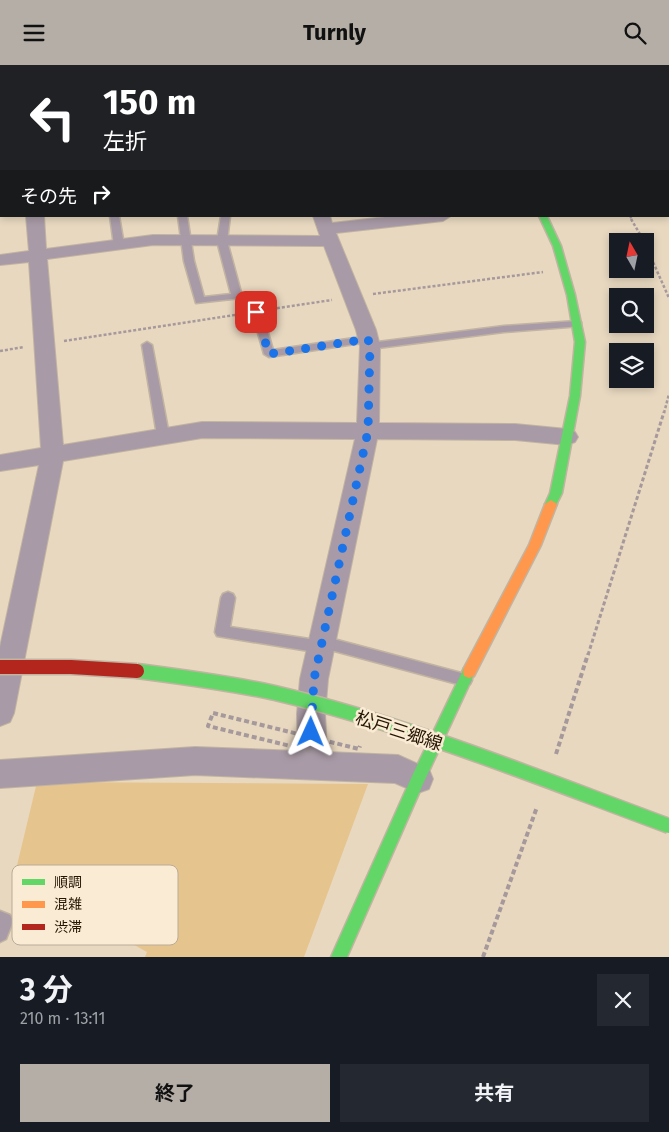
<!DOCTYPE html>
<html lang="ja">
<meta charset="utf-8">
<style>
body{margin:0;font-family:"Fira Sans","Noto Sans JP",sans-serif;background:#242831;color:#f1f3f6;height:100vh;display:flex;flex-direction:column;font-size:19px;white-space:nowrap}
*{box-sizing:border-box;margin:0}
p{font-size:16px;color:#9ea1a6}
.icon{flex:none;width:28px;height:28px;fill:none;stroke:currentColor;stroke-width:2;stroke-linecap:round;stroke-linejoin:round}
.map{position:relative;height:892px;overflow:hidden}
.panel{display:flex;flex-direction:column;background:#171b24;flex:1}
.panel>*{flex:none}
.hud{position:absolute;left:0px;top:0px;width:670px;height:152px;box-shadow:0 2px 8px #0003;background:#202124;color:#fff;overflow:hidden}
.needle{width:32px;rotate:351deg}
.controls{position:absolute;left:609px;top:168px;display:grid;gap:10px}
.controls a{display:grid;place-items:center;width:45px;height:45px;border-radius:0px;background:#171b24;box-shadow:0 2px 8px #0003;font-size:25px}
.pin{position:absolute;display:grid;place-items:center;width:42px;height:42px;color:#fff;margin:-21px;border-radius:10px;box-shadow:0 2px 8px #0006}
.me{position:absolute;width:55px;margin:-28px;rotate:1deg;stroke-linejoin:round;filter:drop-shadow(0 0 4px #0008)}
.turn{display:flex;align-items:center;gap:18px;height:105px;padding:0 20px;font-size:22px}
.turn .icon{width:65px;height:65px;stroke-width:2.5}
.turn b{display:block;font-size:35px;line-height:42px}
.then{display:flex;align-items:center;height:48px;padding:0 20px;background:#0003;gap:10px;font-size:19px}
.round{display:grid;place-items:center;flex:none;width:52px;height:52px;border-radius:0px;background:#242831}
.summary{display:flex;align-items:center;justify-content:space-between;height:85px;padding:0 20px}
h1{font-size:30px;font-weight:700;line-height:38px}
.action{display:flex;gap:10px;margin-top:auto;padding:10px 20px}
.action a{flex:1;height:58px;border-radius:0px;background:#b4aea6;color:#111;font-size:20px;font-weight:700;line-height:58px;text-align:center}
.action a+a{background:#242831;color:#f1f3f6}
header{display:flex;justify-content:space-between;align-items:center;height:65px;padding:0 20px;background:#b4aea6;color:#111;font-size:22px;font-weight:700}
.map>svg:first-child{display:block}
</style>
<header><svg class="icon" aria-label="menu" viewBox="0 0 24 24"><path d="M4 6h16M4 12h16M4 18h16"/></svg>Turnly<svg class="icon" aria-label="search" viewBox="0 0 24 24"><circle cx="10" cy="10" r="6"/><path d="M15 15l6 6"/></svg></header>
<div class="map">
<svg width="669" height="892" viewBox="0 0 669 892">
<rect width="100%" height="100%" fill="#e8d8c0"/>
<path fill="#e6c48e" d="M 37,717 L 368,719 L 304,892 L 145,892 L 147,887 L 14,813 Z"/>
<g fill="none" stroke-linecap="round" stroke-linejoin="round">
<defs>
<path id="lane" d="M 110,151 L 119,151 L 124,180 L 122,182 L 119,183 L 114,180 Z
M 178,151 L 187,151 L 194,196 L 204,232 L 231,229 L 217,176 L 221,151 L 230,151 L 227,176 L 242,231 L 241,233 L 196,238 L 184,196 Z
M 257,244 L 262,247 L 273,285 L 368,271 L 373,274 L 368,277 L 269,292 L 264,289 L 252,247 Z
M 577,256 L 581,257 L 581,261 L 504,267 L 370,284 L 365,281 L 370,278 L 504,261 Z
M 147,277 L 152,280 L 169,370 L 163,374 L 157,370 L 142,280 Z
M 228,527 L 233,529 L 235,533 L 230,562 L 316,575 L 322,571 L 465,609 L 470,611 L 472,615 L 470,619 L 465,621 L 327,584 L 321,588 L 217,571 L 215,567 L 221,533 L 223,529 Z
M 0,846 L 10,850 L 13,856 L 6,874 L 0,877 Z"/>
<path id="street" d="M 19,0 L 33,0 L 33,1 L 19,1 Z
M 256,0 L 270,0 L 270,1 L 256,1 Z
M 441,0 L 455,0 L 456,1 L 442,1 Z
M 0,55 L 1,56 L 1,65 L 0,65 Z
M 26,151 L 44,151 L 46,184 L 153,170 L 320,171 L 313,151 L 330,151 L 332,158 L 394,151 L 451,151 L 443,156 L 336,168 L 376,265 L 380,281 L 379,358 L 515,359 L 567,364 L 575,367 L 578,372 L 575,377 L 567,380 L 515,375 L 377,374 L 328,614 L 325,649 L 327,687 L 398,690 L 429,704 L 433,714 L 429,724 L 418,728 L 395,718 L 195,710 L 0,723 L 0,695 L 195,682 L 298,686 L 297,649 L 300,614 L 355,374 L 202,373 L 63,396 L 14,648 L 10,657 L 0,661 L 0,582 L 39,400 L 0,406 L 0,390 L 41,383 L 29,197 L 0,200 L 0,190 L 29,186 ZM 153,180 L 324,181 L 356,265 L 360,281 L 357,358 L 202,357 L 63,380 L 47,194 Z"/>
<path id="fast" d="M 539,151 L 547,151 L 561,181 L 575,230 L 585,277 L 580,331 L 562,428 L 555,442 L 551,443 L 545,439 L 550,428 L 570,331 L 575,277 L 567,230 L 553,181 Z
M 469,601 L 474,603 L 475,607 L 423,719 L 347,892 L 331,892 L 413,709 L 464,603 Z"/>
<path id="slow" d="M 551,435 L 557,439 L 541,480 L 474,611 L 469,613 L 464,611 L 463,607 L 464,603 L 529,480 L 545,439 Z"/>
</defs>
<use href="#lane" stroke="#c1b4a1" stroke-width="3"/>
<use href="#street" stroke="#c1b4a1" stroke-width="2"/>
<use href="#fast" stroke="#c1b4a1" stroke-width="3"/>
<use href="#slow" stroke="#c1b4a1" stroke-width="3"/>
<path stroke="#a5999b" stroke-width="2" stroke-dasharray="2.5 2" stroke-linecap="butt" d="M 66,1 L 79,0
M 630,151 L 632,155"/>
<path stroke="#a5999b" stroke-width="2.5" stroke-dasharray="3 2" stroke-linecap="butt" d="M 631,154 L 644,176
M 645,179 L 669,233
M 373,229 L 543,207
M 272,244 L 332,235
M 64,276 L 241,249
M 0,286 L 24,282
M 664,348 L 669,329"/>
<path stroke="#a5999b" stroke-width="3" stroke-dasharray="4 2.5" stroke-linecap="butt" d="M 588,590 L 664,347"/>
<path stroke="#a5999b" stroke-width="4" stroke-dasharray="5 3" stroke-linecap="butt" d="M 556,689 L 588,589
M 483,892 L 537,742"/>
<use href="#lane" fill="#a89aa6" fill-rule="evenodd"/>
<use href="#street" fill="#a89aa6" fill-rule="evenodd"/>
<use href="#fast" fill="#63d668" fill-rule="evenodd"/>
<use href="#slow" fill="#ff974d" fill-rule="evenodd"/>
<defs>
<path id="fast-bridge" d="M 137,606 C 183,612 230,618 275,628 C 410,660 539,713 669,761"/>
<path id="jam-bridge" d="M 0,602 L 71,602 L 137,606"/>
</defs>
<use href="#fast-bridge" stroke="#c1b4a1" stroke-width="17" stroke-linecap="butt"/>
<use href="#jam-bridge" stroke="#c1b4a1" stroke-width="17" stroke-linecap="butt"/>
<path stroke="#a5999b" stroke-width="4" stroke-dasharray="5 3" stroke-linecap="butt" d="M 311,686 L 208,661 L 213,648 L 359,684 L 360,681"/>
<use href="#fast-bridge" stroke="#63d668" stroke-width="14"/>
<use href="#jam-bridge" stroke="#b3261e" stroke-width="14"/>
</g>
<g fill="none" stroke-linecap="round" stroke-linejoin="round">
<path stroke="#1a73e8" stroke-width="9" stroke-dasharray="0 16.2" d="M 256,247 L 269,289 L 368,274 L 370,281 L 368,366 L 314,614 L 311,667"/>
</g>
<g text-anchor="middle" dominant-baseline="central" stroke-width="5" stroke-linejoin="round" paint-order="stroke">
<g font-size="18" fill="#241602" stroke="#faebd5">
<text transform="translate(399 666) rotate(18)">松戸三郷線</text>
</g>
</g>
<rect x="12" y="800" width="166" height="80" rx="8" fill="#faebd5" stroke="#baab96" stroke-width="1"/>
<rect x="22" y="814" width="23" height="6" fill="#63d668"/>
<rect x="22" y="836" width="23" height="7" fill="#ff974d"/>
<rect x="22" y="859" width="23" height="6" fill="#b3261e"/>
<g font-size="14" fill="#241602">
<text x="54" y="822">順調</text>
<text x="54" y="844">混雑</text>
<text x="54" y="867">渋滞</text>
</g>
</svg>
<div class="controls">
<a><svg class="needle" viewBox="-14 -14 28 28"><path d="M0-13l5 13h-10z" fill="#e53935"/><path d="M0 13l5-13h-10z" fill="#9ea1a6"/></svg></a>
<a><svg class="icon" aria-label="search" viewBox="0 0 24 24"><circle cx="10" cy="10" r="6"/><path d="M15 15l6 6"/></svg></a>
<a><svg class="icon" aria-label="layers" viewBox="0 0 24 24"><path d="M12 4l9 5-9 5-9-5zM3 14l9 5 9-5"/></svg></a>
</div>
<div class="pin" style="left:256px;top:247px;background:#d93025"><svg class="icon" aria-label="arrive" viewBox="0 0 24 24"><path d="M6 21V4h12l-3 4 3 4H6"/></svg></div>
<svg class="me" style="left:311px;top:667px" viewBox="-20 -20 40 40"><path d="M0-17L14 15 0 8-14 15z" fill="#1a73e8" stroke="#fff" stroke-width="4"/></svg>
<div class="hud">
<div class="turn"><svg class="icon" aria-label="left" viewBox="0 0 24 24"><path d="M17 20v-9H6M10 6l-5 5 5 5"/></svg><div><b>150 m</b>左折</div></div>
<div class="then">その先<svg class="icon" aria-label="right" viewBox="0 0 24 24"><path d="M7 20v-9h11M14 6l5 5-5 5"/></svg></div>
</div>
</div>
<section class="panel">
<div class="summary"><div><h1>3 分</h1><p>210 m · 13:11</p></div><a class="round"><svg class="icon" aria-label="close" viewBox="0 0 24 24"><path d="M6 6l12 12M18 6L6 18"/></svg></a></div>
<div class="action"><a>終了</a><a>共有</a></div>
</section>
